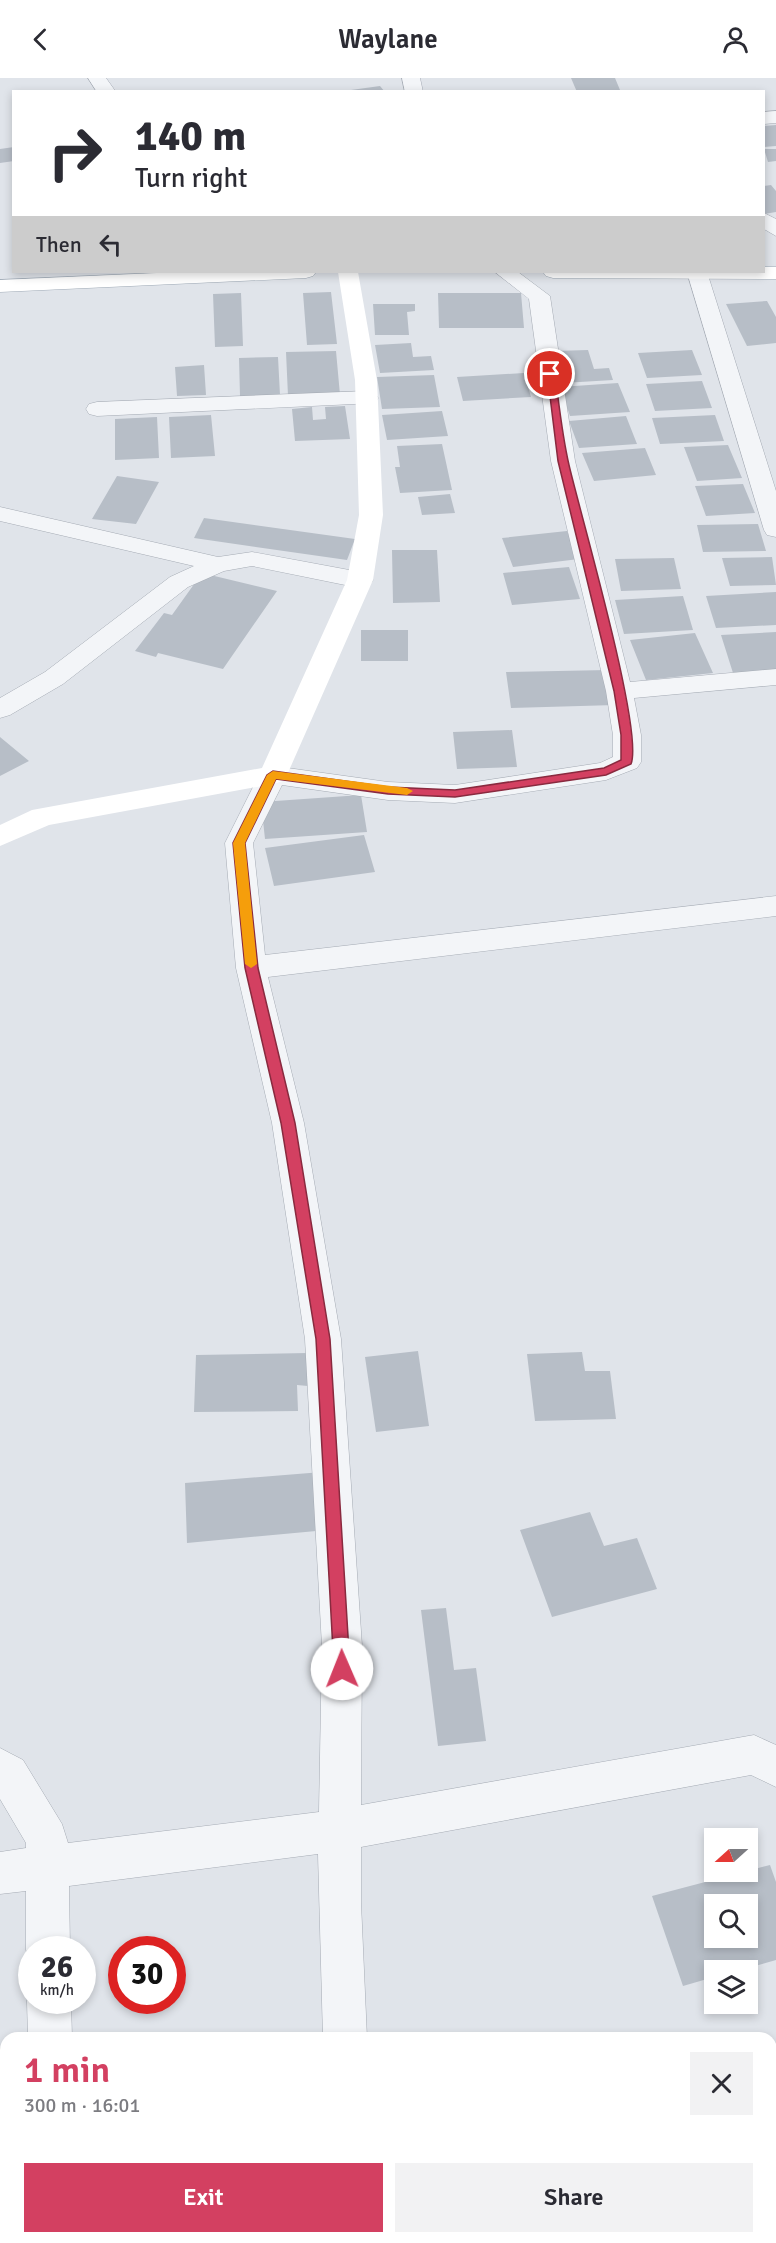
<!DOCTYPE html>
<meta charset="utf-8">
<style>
body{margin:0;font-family:Signika,sans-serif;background:#f2f2f3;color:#2b2b33;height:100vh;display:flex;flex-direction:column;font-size:22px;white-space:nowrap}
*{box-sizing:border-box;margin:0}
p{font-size:20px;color:#7c7c81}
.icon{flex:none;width:33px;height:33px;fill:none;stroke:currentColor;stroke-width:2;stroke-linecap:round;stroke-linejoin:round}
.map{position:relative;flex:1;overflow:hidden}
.drawer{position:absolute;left:0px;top:1954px;width:777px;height:212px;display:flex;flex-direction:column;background:#fff;border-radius:18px 18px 0 0;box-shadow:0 3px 9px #0003}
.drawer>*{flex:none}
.guide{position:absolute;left:12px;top:12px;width:753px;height:183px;border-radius:0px;box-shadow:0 3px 9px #0003;background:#fff;color:#2b2b33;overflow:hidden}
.needle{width:39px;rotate:249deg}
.tools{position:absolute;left:704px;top:1750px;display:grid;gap:12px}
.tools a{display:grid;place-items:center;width:54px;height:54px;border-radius:0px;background:#fff;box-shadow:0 3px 9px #0003;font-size:30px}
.speed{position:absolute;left:18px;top:1858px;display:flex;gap:12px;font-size:30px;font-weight:700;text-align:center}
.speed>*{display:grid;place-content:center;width:78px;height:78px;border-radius:50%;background:#fff;box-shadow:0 3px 9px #0003;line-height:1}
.speed small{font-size:15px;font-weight:400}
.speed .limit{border:9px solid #d22;background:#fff;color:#111}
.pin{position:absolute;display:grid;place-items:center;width:51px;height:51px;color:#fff;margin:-26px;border:3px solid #fff;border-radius:50%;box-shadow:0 2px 6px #0007}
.me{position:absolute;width:66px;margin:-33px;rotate:359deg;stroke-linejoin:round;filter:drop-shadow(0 0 4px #0008)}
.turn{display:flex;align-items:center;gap:21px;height:126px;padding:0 24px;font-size:27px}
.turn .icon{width:78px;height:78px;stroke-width:2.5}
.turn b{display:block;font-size:42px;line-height:51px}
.then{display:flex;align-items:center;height:57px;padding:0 24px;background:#0003;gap:12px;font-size:22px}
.round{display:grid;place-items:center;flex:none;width:63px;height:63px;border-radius:0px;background:#f2f2f3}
.headline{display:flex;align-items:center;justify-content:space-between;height:102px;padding:0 24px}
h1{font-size:36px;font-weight:600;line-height:45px;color:#d34061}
.action{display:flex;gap:12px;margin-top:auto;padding:12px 24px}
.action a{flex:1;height:69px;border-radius:0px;background:#d34061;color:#fff;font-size:24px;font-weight:600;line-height:69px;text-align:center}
.action a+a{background:#f2f2f3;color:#2b2b33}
header{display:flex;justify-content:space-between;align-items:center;height:78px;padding:0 24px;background:#fff;font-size:27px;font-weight:600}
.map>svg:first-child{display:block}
</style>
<header><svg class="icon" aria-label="back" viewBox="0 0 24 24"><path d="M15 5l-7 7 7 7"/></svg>Waylane<svg class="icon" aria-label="person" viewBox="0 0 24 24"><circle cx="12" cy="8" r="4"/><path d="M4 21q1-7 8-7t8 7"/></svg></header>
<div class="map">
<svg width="776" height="2165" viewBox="0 0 776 2165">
<rect width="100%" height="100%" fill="#e0e4ea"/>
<path fill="#b7bec7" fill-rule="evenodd" d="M 571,0 L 615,0 L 620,12 L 577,14 Z
M 380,8 L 385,14 L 351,14 L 351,12 Z
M 776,47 L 776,68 L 764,69 L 764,48 Z
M 14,69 L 14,83 L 0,85 L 0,71 Z
M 764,71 L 776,71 L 776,83 L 768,84 Z
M 771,107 L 776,113 L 776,134 L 764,136 L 764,108 Z
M 331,214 L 337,266 L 307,267 L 303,215 Z
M 241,215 L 243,268 L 215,269 L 213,216 Z
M 438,215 L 521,215 L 524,250 L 439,250 Z
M 767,223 L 776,239 L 776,265 L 747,268 L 726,226 Z
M 373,226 L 415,226 L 415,233 L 407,234 L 409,257 L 375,257 Z
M 411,265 L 413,279 L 431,278 L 434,292 L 380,295 L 375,267 Z
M 588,272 L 594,291 L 609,290 L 613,302 L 563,305 L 554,273 Z
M 692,272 L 702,297 L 647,300 L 638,275 Z
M 336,273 L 340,317 L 288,318 L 286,274 Z
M 278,279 L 280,317 L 240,318 L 239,280 Z
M 204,287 L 206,317 L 177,318 L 175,289 Z
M 524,295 L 531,319 L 463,323 L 457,299 Z
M 434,297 L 440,329 L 382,331 L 377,299 Z
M 702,303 L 712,330 L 655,333 L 646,306 Z
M 618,305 L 630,334 L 570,338 L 560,309 Z
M 345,328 L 350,361 L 295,363 L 292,331 L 312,329 L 313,342 L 326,341 L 325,329 Z
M 442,333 L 448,358 L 387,362 L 382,337 Z
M 211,337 L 215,378 L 171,380 L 169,339 Z
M 715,337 L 724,363 L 660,366 L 652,340 Z
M 626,338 L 637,366 L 579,370 L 569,343 Z
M 157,339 L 159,380 L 115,382 L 115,341 Z
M 442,366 L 452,412 L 400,415 L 395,389 L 400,389 L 397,368 Z
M 728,367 L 742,400 L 697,403 L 684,369 Z
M 645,370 L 656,397 L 594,403 L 582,375 Z
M 117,398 L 159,404 L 136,446 L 92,441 Z
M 743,406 L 755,435 L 706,438 L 695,408 Z
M 450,416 L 455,435 L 422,437 L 418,419 Z
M 204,440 L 355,461 L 347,482 L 194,460 Z
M 758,446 L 766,473 L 703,474 L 697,447 Z
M 567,453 L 579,481 L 513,489 L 502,460 Z
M 392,472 L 437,472 L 440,524 L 393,525 Z
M 772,479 L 776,507 L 730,508 L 722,480 Z
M 674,480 L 681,511 L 621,513 L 615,481 Z
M 569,489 L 580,521 L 512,527 L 503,495 Z
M 202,495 L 277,513 L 223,591 L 158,575 L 156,579 L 135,573 L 164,535 L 172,537 Z
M 776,514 L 776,547 L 716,550 L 706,518 Z
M 683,518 L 693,552 L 624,556 L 615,522 Z
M 361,552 L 408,552 L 408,583 L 361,583 Z
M 776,554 L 776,592 L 733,595 L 721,557 Z
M 695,555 L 713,595 L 646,602 L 630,562 Z
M 608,592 L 615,627 L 511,630 L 506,594 Z
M 512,652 L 517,689 L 457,691 L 453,654 Z
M 0,659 L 29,683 L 0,698 Z
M 361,717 L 367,754 L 265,761 L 261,724 Z
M 364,757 L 375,794 L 274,808 L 265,770 Z
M 418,1273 L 429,1348 L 376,1354 L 365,1279 Z
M 582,1274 L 585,1293 L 610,1293 L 616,1341 L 535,1343 L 527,1276 Z
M 308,1275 L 308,1308 L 297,1307 L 298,1333 L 194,1334 L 196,1277 Z
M 322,1394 L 327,1452 L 187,1465 L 185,1405 Z
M 590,1434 L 604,1468 L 637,1460 L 657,1511 L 552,1539 L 520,1452 Z
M 446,1530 L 454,1592 L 476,1590 L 486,1663 L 438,1668 L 421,1532 Z
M 770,1787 L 776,1804 L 776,1882 L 737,1893 L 714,1893 L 714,1899 L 683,1908 L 652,1818 ZM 714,1827 L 747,1827 L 747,1860 L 714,1860 Z
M 519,2160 L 578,2160 L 566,2165 L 521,2165 Z"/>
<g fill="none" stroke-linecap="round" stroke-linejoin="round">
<defs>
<path id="street" d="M 88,0 L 106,0 L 116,14 L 97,14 Z
M 402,0 L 420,0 L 423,14 L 405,14 Z
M 776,33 L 776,45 L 764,46 L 764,34 Z
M 764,135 L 776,141 L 776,158 L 764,151 Z
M 495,194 L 518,194 L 550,218 L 575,383 L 630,604 L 776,591 L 776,607 L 634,620 L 641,657 L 641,684 L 637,690 L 606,702 L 455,725 L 388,722 L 282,707 L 253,765 L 265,877 L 776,818 L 776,838 L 268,899 L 304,1045 L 341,1261 L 362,1568 L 361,1727 L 754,1657 L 776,1667 L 776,1709 L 751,1697 L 361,1769 L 361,1825 L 367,1960 L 323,1960 L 318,1776 L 69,1808 L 70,1872 L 32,1872 L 32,1885 L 26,1872 L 26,1813 L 0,1816 L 0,1774 L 26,1770 L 26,1765 L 0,1721 L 0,1670 L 23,1682 L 62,1746 L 68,1765 L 319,1734 L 322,1568 L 305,1261 L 272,1045 L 236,890 L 225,765 L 259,697 L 263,691 L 273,688 L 388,704 L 455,707 L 600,685 L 613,679 L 613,657 L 606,613 L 551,383 L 529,221 Z
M 687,194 L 707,194 L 776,413 L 776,459 L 767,457 L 764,452 Z
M 367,313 L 375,315 L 378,320 L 375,325 L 97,338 L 89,336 L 86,331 L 89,326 L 97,324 Z
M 0,429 L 218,479 L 252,474 L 360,494 L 369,497 L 373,502 L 369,507 L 360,510 L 252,488 L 224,493 L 188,509 L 63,606 L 10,637 L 0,640 L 0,620 L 45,594 L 170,499 L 194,488 L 0,443 Z
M 32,1912 L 32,1923 L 71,1923 L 72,1960 L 28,1960 L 27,1923 Z
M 27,2160 L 75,2160 L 75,2165 L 27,2165 Z
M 365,2160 L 413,2160 L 414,2165 L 366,2165 Z"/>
<path id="primary" d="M 764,189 L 776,189 L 776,201 L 553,200 L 546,198 L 543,194 L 764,194 Z
M 179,194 L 316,194 L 313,198 L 306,200 L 0,214 L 0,202 Z"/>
</defs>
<use href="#street" stroke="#a5abb4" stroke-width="1"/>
<use href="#primary" stroke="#9faab6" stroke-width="1"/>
<use href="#street" fill="#f3f5f8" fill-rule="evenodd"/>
<path fill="#fff" fill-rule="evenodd" d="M 338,194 L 358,194 L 377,302 L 383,437 L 373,502 L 287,697 L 283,703 L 273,706 L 49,747 L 0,768 L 0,747 L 32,732 L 262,690 L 347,502 L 359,437 L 355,302 Z"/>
<use href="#primary" fill="#fff" fill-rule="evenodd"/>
</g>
<path fill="#d34061" stroke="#892a3f" stroke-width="1.5" d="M 547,294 L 555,296 C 559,326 562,357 569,387 C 580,435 644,653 631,686 L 606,697 L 455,719 L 388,716 L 276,701 L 245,765 L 258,890 L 295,1045 L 330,1261 L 350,1591 L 348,1597 L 342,1599 L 336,1597 L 334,1591 L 316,1261 L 281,1045 L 245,890 L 233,765 L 267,697 L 273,693 L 388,709 L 455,712 L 604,690 L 621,682 L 621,657 L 614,613 L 558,383 Z"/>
<path fill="#f59e0b" d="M 273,693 L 407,710 L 413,713 L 407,717 L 276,701 L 245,765 L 257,886 L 251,890 L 245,886 L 233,765 L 267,697 Z"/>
</svg>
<div class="tools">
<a><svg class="needle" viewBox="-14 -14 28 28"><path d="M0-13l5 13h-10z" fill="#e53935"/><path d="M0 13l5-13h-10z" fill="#7c7c81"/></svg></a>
<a><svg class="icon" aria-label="search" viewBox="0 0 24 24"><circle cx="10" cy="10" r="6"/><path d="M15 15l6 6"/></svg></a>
<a><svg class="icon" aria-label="layers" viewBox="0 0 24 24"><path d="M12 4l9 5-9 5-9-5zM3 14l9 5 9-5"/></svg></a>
</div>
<div class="speed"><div>26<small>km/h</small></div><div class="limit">30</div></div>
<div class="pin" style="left:550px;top:296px;background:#d93025"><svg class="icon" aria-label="arrive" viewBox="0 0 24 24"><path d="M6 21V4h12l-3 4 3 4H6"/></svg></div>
<svg class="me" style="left:342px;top:1591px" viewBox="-20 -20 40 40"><circle r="19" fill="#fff"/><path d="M0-13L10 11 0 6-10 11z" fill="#d34061"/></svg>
<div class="guide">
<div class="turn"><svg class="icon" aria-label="right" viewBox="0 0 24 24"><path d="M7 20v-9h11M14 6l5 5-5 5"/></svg><div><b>140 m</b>Turn right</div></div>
<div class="then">Then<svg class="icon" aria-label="left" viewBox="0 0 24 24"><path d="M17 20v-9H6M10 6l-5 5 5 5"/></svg></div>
</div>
<section class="drawer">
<div class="headline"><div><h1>1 min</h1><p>300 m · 16:01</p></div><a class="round"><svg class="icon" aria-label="close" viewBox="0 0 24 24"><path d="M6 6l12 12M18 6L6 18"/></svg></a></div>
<div class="action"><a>Exit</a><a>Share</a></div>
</section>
</div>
